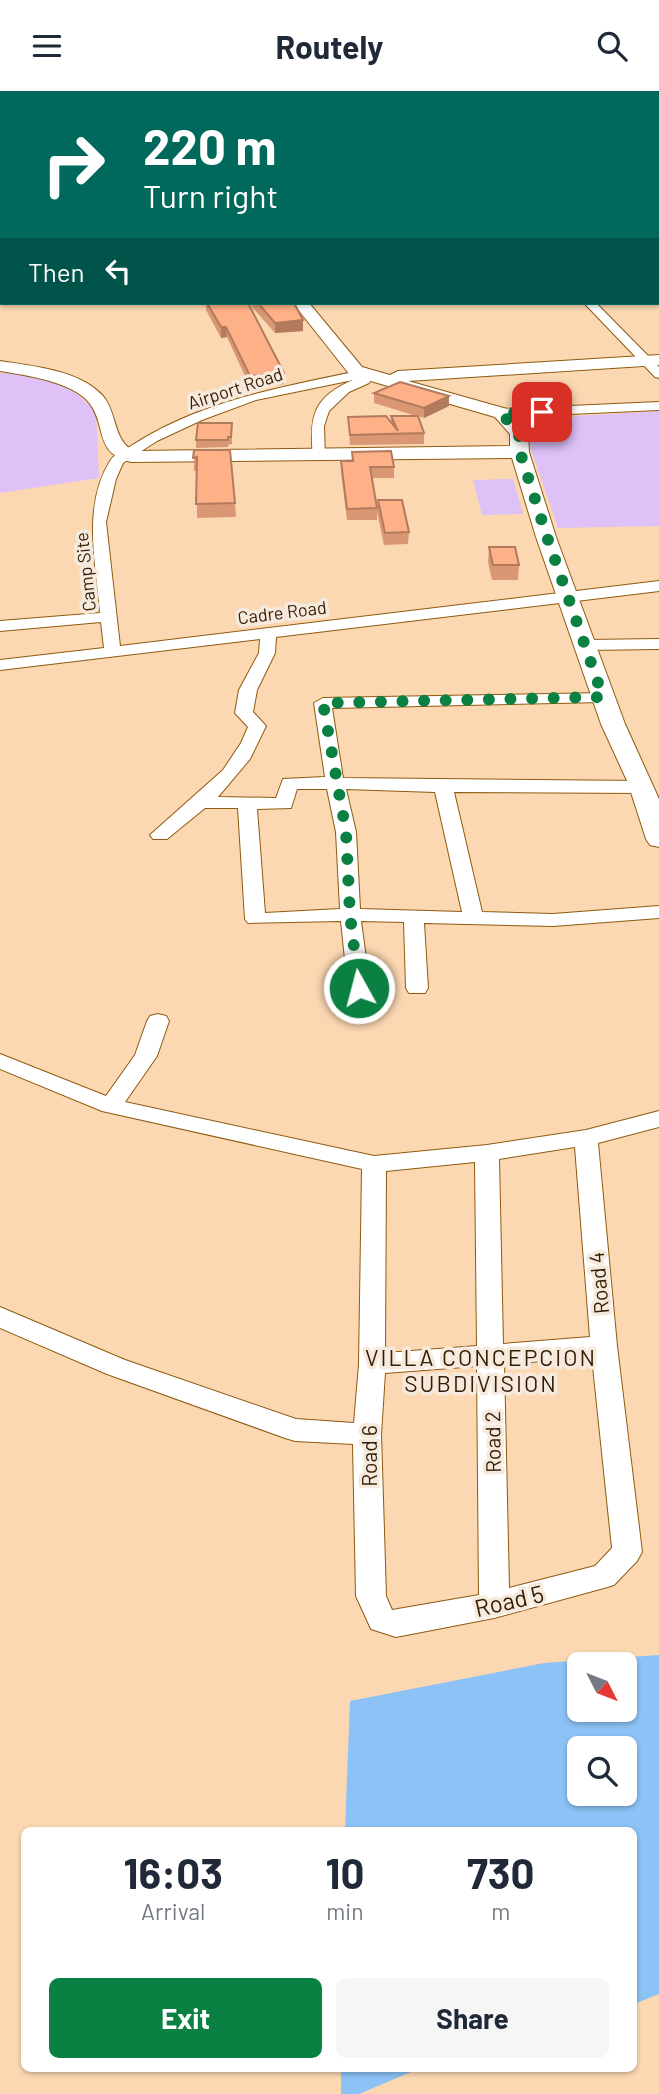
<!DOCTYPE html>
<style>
body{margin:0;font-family:Barlow,sans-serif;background:#f6f6f7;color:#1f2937;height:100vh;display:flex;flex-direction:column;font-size:26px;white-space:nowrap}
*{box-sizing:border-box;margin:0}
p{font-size:23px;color:#747a83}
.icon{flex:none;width:38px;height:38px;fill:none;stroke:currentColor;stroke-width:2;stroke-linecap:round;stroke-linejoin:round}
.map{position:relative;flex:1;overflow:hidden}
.side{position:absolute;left:21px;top:1736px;width:616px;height:245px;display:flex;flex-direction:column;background:#fff;border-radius:10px;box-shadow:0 2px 5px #0004}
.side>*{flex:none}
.guide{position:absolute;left:0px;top:0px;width:660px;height:214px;box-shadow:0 2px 5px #0004;background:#00695c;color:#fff;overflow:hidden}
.needle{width:46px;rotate:132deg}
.fabs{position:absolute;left:567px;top:1561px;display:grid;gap:14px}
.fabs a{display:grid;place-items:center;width:70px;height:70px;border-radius:10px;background:#fff;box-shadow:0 2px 5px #0004;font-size:35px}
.pin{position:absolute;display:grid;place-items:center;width:60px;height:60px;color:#fff;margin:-30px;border-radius:14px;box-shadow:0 4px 10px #0006}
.me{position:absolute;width:77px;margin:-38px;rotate:353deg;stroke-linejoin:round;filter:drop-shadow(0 0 5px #0008)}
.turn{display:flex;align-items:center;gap:24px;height:147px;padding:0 28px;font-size:32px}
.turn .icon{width:91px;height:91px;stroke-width:2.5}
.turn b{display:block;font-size:49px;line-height:60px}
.then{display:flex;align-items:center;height:66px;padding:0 28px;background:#0003;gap:14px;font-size:26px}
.eta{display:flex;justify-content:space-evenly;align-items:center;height:119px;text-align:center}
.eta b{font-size:42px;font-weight:700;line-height:49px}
.primary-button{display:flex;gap:14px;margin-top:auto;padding:14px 28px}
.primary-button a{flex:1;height:80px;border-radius:10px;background:#0b8043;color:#fff;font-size:28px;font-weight:700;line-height:80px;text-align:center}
.primary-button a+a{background:#f6f6f7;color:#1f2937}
header{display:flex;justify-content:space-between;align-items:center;height:91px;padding:0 28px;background:#fff;font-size:32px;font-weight:700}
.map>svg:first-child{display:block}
</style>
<header><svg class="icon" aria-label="menu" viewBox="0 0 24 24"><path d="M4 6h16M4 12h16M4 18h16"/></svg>Routely<svg class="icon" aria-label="search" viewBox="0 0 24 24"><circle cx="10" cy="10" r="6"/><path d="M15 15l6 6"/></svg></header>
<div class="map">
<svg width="659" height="2003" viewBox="0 0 659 2003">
<rect width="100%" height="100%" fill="#fcd8b2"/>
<path fill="#ddc1f7" d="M 17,280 L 68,295 L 96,320 L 99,387 L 0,402 L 0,282 Z
M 659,320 L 659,435 L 558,437 L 527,347 L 576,325 Z
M 513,388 L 523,423 L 482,424 L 473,389 Z"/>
<path fill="#8cc2f5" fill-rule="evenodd" d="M 0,0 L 659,0 L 659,18 L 658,2 L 2,2 L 2,13 Z
M 659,1564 L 659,1903 L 634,1913 L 634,1740 L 345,1739 L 350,1610 L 544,1572 ZM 625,1573 L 625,1619 L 579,1619 L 579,1573 ZM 579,1657 L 625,1657 L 625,1703 L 579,1703 Z
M 341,1978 L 418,1978 L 359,2003 L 341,2003 Z"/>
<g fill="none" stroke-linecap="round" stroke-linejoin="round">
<defs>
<path id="street" d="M 2,88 L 2,95 L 0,95 L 0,89 Z
M 0,146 L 2,146 L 2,152 L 0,152 Z
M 659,164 L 659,171 L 658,171 L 658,164 Z
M 584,212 L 596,212 L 659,276 L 659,287 L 655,286 Z
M 363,279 L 369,283 L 367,286 L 371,289 L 369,292 L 349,301 L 329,320 L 324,335 L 325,368 L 315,368 L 313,365 C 309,326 313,306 353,289 L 256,309 L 202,329 L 157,350 L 123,372 L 116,388 L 106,431 L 120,555 L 659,490 L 659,500 L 276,546 L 275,562 L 257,599 L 253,621 L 266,635 L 250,668 L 218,706 L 276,707 L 283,688 L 325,686 L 314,612 L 323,607 L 609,602 L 612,606 L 609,610 L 603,611 L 332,617 L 343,687 L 642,690 L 651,696 L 642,702 L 454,701 L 482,821 L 553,823 L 659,815 L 659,827 L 553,835 L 424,832 L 428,897 L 425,902 L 409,902 L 406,897 L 404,831 L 361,830 L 370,897 L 367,902 L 351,902 L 348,897 L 341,830 L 248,832 L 245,828 L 238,717 L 205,717 L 167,748 L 153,748 L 150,744 L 223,679 L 241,652 L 248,636 L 235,622 L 239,599 L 259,562 L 260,548 L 0,579 L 0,569 L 104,557 L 101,531 L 0,540 L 0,530 L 100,522 C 96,473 82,415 110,370 C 114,363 124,359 131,355 C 201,309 283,296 363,279 ZM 297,698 L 327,698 L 336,741 L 340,818 L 265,822 L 257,718 L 291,717 ZM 346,698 L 435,701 L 462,821 L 360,818 L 356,741 Z
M 659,311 L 659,319 L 501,326 L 494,322 L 501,318 Z
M 659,548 L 659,558 L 585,559 L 577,554 L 585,549 Z
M 158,923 L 166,925 L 169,930 L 157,965 L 125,1011 L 374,1065 L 487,1054 L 586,1039 L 659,1020 L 659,1036 L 598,1052 L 617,1255 L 642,1461 L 637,1470 L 614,1494 L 604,1497 L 494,1527 L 396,1546 L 371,1538 L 356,1505 L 353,1353 L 295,1350 L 285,1347 L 107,1283 L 0,1237 L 0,1216 L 125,1269 L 296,1328 L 354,1332 L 359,1273 L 362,1078 L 102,1020 L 0,978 L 0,963 L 106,1005 L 135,964 L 147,930 L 150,925 ZM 575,1056 L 590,1246 L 503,1253 L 499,1068 ZM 475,1071 L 477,1255 L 385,1262 L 386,1080 ZM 592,1266 L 612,1457 L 595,1475 L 509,1497 L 504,1273 ZM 477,1275 L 479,1504 L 392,1519 L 386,1505 L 381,1343 L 385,1282 Z"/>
<path id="secondary" d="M 0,43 L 2,44 L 2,52 L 0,51 Z
M 658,62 L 659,62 L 659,70 L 658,70 Z
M 293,212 L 309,212 L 362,276 L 390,284 L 398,280 L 659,264 L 659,274 L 408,290 L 507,318 L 528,342 L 529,361 L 556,446 L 625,633 L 659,708 L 659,756 L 650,754 L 646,748 L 628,692 L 601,633 L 536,446 L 512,367 L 131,371 C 94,362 107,336 90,313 C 75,291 25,284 0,280 L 0,270 C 32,275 80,279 103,305 C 117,321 113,350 134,360 L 510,355 L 510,343 L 495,326 L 350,284 Z"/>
<path id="primary" d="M 658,112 L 659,112 L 659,122 L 658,122 Z
M 0,186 L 2,186 L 2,196 L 0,196 Z"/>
</defs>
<use href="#street" stroke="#8e5a0f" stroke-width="2"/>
<use href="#secondary" stroke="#8e5a0f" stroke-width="2"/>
<use href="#primary" stroke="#8e5a0f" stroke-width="3"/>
<use href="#street" fill="#fff" fill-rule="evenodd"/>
<use href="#secondary" fill="#fff" fill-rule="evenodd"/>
<use href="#primary" fill="#fff" fill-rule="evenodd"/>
</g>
<path fill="#da9774" d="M 206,212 L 248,212 L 284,282 L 284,293 L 250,296 L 227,246 L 221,247 L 206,219 Z
M 252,212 L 294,212 L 303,229 L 303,240 L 275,242 L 252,216 Z
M 374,302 L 449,305 L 449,315 L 424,327 L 418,325 L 424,342 L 424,353 L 350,354 L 348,326 L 391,332 L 391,325 L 416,325 L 374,312 Z
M 232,332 L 232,353 L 228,354 L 228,356 L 196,357 L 196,349 Z
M 194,359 L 235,412 L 236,426 L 197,427 L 197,380 L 194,380 Z
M 352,361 L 394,376 L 394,387 L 372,387 L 377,417 L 377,429 L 347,429 L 341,381 L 341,370 L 352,370 Z
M 378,409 L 409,441 L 408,453 L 384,454 L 377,421 Z
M 489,456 L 519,474 L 518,489 L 492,489 L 488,471 Z"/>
<path fill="#b27b5e" d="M 303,229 L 303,240 L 275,242 L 275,232 Z
M 221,236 L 226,236 L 227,246 L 221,247 Z
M 284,282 L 284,293 L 250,296 L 250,285 Z
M 449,305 L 449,315 L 424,327 L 424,317 Z"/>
<path fill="#feb087" stroke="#b27b5e" stroke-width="2" d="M 207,212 L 248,212 L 284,282 L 250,285 L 226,236 L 221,236 Z
M 258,212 L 294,212 L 303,229 L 275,232 Z
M 400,291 L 449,305 L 424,317 L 374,302 Z
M 386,325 L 398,340 L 391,325 L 418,325 L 424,342 L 350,344 L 348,326 Z
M 198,332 L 232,332 L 231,346 L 228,346 L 228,349 L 196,349 Z
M 194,359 L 230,359 L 235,412 L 196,413 L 197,366 L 193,367 Z
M 391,360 L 394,376 L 370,376 L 377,417 L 347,418 L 341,370 L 353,370 L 352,361 Z
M 378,409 L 402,409 L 409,441 L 385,442 Z
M 489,456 L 515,456 L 519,474 L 493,474 Z"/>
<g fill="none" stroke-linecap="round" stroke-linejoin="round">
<path stroke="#0b8043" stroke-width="12" stroke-dasharray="0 21.6" d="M 359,897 L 350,824 L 346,741 L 323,612 L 603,606 L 547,446 L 520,361 L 519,342 L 501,322 L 542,321"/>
</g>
<g text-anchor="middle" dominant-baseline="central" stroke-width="7" stroke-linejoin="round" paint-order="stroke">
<g font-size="18" fill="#341e02" stroke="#f6eade">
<text transform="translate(235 297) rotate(-18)">Airport Road</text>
<text transform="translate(85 481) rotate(-96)">Camp Site</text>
<text transform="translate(282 521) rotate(-7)">Cadre Road</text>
</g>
<g font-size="21" fill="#341e02" stroke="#f6eade">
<text transform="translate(598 1192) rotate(-95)">Road 4</text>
<text transform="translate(492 1351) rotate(-91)">Road 2</text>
<text transform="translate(368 1365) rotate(-90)">Road 6</text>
</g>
<g font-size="23" letter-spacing="2" fill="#341e02" stroke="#f6eade">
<text x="481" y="1266">VILLA CONCEPCION<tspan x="481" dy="26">SUBDIVISION</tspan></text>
</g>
<g font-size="24" fill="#341e02" stroke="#f6eade">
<text transform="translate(509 1509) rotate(-13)">Road 5</text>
</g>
</g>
</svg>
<div class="fabs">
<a><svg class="needle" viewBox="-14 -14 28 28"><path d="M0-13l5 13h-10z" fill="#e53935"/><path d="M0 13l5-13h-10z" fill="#747a83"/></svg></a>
<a><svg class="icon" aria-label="search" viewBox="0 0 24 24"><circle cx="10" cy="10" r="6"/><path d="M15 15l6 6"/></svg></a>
</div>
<div class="pin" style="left:542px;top:321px;background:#d93025"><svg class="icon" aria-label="arrive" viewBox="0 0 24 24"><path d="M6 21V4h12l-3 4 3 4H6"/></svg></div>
<svg class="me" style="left:359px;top:897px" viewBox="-20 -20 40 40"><circle r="17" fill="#0b8043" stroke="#fff" stroke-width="3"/><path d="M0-11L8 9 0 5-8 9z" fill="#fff"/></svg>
<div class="guide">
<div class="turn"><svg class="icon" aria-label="right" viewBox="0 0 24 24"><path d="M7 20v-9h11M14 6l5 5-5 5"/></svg><div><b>220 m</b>Turn right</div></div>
<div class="then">Then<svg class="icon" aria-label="left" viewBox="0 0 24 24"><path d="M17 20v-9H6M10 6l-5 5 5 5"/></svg></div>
</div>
<section class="side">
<div class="eta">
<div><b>16:03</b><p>Arrival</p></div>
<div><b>10</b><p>min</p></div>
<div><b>730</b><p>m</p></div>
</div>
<div class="primary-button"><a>Exit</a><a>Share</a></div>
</section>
</div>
